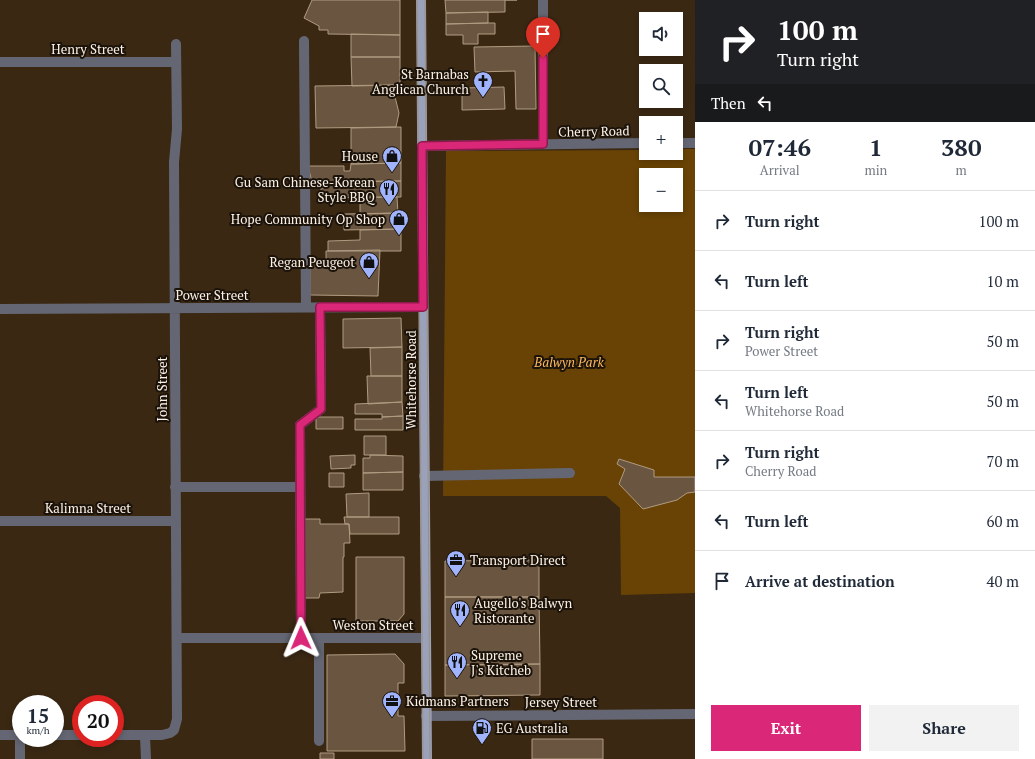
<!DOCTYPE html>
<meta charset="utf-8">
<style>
body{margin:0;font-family:"PT Serif",serif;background:#f2f2f3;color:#1f2937;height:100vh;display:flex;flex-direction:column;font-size:15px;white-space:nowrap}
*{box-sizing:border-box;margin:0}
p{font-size:13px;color:#747a83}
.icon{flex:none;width:22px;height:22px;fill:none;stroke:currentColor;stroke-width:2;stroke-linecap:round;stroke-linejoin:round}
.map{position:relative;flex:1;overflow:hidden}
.details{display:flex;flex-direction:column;background:#fff;width:340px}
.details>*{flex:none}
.top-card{background:#202124;color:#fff;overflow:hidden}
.buttons{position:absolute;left:639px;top:12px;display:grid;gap:8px}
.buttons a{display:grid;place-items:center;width:44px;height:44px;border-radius:0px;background:#fff;box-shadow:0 2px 6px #0003;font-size:20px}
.speed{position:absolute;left:12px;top:695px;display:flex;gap:8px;font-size:20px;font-weight:700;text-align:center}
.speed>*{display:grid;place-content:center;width:52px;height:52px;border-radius:50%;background:#fff;box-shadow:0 2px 6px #0003;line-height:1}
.speed small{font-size:10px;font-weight:400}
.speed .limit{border:6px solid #d22;background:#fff;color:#111}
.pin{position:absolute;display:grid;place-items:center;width:34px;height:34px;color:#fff;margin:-41px -17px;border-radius:50% 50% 50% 0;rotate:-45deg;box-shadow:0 0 4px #0007}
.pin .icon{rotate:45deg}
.me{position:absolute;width:44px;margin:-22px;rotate:359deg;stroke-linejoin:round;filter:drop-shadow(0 0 3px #0008)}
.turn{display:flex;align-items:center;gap:14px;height:84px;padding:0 16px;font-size:18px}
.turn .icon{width:52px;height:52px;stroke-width:2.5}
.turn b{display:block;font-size:28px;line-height:34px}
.then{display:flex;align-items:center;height:38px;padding:0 16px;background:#0003;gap:8px;font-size:15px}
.eta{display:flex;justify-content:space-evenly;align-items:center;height:68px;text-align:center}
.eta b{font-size:24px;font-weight:600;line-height:28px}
.action{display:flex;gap:8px;margin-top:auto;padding:8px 16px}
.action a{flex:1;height:46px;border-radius:0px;background:#db2777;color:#fff;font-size:16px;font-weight:600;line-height:46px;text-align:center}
.action a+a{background:#f2f2f3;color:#1f2937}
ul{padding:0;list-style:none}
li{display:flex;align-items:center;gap:12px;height:60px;padding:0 16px;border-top:1px solid #e0e1e3}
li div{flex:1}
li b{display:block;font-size:15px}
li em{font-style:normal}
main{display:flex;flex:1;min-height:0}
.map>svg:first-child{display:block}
</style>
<main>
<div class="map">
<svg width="695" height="759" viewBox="0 0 695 759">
<rect width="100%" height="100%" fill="#3a2813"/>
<path fill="#694305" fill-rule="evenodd" d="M 676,149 L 695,149 L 695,593 L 621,595 L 620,508 L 606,496 L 443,496 L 446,151 L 646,150 L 646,153 L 676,153 ZM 646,175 L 676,175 L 676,205 L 646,205 Z"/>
<path fill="#6a5640" stroke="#b09b82" d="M 312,0 L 400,0 L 400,35 L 328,34 L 328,30 L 319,30 L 319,26 L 304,18 Z
M 445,0 L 517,0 L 505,0 L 505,12 L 446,13 Z
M 488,12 L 488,23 L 446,24 L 446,13 Z
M 488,23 L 495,23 L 495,34 L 478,34 L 478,44 L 463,44 L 463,35 L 446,35 L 446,24 Z
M 351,34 L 400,35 L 400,57 L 351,57 Z
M 535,46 L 536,109 L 516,109 L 515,71 L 475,72 L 474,47 Z
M 351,57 L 400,57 L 400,85 L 352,86 Z
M 394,85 L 394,93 L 399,113 L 396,127 L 316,128 L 315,86 Z
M 504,87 L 505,109 L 462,110 L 462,88 Z
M 401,127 L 401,163 L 351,164 L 351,128 Z
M 401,163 L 401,181 L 312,182 L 308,166 L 344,166 L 344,171 L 350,171 L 351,164 Z
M 401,181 L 401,197 L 321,198 L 321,188 L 325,188 L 325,182 Z
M 360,197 L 397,197 L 398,213 L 360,214 Z
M 398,213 L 398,229 L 344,230 L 344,214 Z
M 401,229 L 401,251 L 328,251 L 328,241 L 360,240 L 360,230 Z
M 380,250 L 378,296 L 310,295 L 310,263 L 326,263 L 326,251 Z
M 401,318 L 402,347 L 343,348 L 343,319 Z
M 402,347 L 402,376 L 371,376 L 370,348 Z
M 367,376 L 402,376 L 402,402 L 368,404 Z
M 402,402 L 403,416 L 382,417 L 382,414 L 355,414 L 355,404 Z
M 403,416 L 403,430 L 355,430 L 355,419 L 382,419 L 382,417 Z
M 316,417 L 343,417 L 343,429 L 316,429 Z
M 364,436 L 386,436 L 386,455 L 364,455 Z
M 355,455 L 355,465 L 351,465 L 351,468 L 331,469 L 330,456 Z
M 370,455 L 403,456 L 403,472 L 363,473 L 363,458 L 370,458 Z
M 619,459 L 654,470 L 654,477 L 695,477 L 695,492 L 687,493 L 677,500 L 643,509 L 619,484 L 625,469 L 617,464 Z
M 403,472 L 403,490 L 363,490 L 363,473 Z
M 329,473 L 344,473 L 344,487 L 329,487 Z
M 369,493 L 369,517 L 347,517 L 346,494 Z
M 344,517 L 399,517 L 399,534 L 350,534 L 349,524 L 345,524 Z
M 304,519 L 320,519 L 320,524 L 349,524 L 350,543 L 344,543 L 344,557 L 343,557 L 343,592 L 320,593 L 319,598 L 305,598 Z
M 356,557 L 404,557 L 404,614 L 398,621 L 356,621 Z
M 539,560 L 539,597 L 445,597 L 445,561 Z
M 445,597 L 539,597 L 540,664 L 445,665 Z
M 395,654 L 404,664 L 404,683 L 398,683 L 398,716 L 404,716 L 405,751 L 327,751 L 327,655 Z
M 540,664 L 540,695 L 445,696 L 445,665 Z
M 532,739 L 603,739 L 603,759 L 532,759 Z
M 320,753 L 334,753 L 334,759 L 320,759 Z"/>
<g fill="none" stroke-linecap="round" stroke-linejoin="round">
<path stroke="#646773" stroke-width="10" d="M 543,0 L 543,144
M 304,41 L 306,307
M 0,62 L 176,62
M 676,143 L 695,143
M 422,146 L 646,143
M 0,309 L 423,307
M 424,476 L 570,473
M 175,487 L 300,487
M 0,521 L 176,521
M 177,638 L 426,638
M 301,638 L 300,425 L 321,409 L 320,307
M 319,638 L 319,741
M 426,716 L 695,714
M 0,735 L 21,735
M 20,735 L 20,759
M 55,735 L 81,735
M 115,735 L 162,735 L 170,733 L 174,730 L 177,719 L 174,162 L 177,129 L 176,44
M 145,736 L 146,759"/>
<path stroke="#9aa1ba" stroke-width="10" d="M 421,0 L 427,759"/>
<path stroke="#9d8f7e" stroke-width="1" d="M 417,0 L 423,759
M 425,0 L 430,759"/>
</g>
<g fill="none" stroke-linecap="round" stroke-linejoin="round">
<defs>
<path id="route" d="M 301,638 L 300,425 L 321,409 L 320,307 L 423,307 L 422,146 L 543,144 L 543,58"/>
</defs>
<use href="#route" stroke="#8e194d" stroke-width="10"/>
<use href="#route" stroke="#db2777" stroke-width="7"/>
</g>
<defs>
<symbol id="church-pin" viewBox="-11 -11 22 30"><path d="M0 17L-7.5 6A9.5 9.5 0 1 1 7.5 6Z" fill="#a0b3fd" stroke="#1b130a"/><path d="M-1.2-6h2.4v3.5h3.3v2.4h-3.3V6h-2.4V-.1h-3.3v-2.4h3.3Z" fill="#111"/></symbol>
<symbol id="shop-pin" viewBox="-11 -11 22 30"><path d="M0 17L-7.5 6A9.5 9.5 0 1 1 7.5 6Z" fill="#a0b3fd" stroke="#1b130a"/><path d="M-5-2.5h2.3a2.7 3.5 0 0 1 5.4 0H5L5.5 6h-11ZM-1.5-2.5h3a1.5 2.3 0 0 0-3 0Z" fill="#111"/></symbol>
<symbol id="restaurant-pin" viewBox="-11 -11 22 30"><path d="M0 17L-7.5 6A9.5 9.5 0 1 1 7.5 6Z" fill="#a0b3fd" stroke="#1b130a"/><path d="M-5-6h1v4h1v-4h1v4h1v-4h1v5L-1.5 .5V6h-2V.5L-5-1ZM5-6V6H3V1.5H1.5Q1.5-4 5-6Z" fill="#111"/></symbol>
<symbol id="office-pin" viewBox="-11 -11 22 30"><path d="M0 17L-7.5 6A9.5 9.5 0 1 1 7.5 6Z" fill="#a0b3fd" stroke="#1b130a"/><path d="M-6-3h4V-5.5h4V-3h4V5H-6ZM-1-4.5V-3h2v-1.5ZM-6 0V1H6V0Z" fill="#111"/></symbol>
<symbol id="fuel-pin" viewBox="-11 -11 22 30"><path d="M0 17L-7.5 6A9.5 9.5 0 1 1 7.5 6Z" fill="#a0b3fd" stroke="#1b130a"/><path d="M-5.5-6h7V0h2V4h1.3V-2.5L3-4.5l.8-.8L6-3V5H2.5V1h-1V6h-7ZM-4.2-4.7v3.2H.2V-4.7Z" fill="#111"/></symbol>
</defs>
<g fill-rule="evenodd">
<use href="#church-pin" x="472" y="70" width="22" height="30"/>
<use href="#shop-pin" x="381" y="145" width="22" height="30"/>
<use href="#restaurant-pin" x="378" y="178" width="22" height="30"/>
<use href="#shop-pin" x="388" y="208" width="22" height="30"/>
<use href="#shop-pin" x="358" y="251" width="22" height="30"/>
<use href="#office-pin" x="445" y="549" width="22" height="30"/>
<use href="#restaurant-pin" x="449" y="599" width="22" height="30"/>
<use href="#restaurant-pin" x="446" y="651" width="22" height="30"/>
<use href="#office-pin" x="381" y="690" width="22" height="30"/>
<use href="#fuel-pin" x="471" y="717" width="22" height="30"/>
</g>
<g text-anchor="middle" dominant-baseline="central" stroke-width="4" stroke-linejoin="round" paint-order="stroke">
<g font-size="13" fill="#fdf2e5" stroke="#1b130a">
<text x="88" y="49">Henry Street</text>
<text transform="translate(594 131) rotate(-1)">Cherry Road</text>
<text x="212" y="295">Power Street</text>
<text transform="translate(411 380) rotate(-90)">Whitehorse Road</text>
<text transform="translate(162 389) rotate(-90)">John Street</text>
<text x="88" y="508">Kalimna Street</text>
<text x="373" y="625">Weston Street</text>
<text x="561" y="702">Jersey Street</text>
</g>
<g font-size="13" fill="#fdf2e5" stroke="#1b130a" text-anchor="end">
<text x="469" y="74">St Barnabas<tspan x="469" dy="15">Anglican Church</tspan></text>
<text x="378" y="156">House</text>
<text x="375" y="182">Gu Sam Chinese-Korean<tspan x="375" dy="15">Style BBQ</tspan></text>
<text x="385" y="219">Hope Community Op Shop</text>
<text x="355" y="262">Regan Peugeot</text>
<text x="470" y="560" text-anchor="start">Transport Direct</text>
<text x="474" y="603" text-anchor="start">Augello's Balwyn<tspan x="474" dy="15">Ristorante</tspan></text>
<text x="471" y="655" text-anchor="start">Supreme<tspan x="471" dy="15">J's Kitcheb</tspan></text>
<text x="406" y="701" text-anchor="start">Kidmans Partners</text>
<text x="496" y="728" text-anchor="start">EG Australia</text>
</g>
<g font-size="13" font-style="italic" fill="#feb95f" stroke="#1b130a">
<text x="569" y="362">Balwyn Park</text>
</g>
</g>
</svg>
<div class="buttons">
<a><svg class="icon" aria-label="sound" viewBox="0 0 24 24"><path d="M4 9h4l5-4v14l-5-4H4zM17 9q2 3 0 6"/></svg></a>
<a><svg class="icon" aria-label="search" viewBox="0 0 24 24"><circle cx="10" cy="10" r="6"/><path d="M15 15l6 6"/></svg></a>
<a>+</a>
<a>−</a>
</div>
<div class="speed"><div>15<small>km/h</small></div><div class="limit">20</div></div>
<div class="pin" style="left:543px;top:58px;background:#d93025"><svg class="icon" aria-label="arrive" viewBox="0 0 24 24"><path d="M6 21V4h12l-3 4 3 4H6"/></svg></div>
<svg class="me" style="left:301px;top:638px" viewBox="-20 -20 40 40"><path d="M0-17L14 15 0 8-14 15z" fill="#db2777" stroke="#fff" stroke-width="4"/></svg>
</div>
<section class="details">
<div class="top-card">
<div class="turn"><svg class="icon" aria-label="right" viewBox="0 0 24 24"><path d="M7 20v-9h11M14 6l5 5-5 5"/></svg><div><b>100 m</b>Turn right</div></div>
<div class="then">Then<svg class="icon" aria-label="left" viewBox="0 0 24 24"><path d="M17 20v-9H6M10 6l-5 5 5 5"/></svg></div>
</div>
<div class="eta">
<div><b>07:46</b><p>Arrival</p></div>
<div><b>1</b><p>min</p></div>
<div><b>380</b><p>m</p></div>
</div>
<ul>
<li><svg class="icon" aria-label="right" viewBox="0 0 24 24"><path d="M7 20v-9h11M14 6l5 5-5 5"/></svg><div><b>Turn right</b></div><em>100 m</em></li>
<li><svg class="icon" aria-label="left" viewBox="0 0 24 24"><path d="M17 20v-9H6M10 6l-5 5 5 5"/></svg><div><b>Turn left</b></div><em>10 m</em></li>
<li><svg class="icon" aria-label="right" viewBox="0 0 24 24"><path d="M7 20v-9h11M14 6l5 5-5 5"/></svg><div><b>Turn right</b><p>Power Street</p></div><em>50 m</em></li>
<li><svg class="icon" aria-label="left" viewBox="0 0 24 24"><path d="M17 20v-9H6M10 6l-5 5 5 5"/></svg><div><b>Turn left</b><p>Whitehorse Road</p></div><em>50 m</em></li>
<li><svg class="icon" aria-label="right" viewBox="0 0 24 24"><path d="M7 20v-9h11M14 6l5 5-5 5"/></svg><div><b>Turn right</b><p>Cherry Road</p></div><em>70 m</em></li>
<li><svg class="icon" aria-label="left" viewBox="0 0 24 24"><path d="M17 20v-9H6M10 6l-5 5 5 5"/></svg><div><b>Turn left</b></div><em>60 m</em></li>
<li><svg class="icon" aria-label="arrive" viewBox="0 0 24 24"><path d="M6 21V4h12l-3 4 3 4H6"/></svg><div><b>Arrive at destination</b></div><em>40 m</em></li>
</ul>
<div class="action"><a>Exit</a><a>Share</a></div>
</section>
</main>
